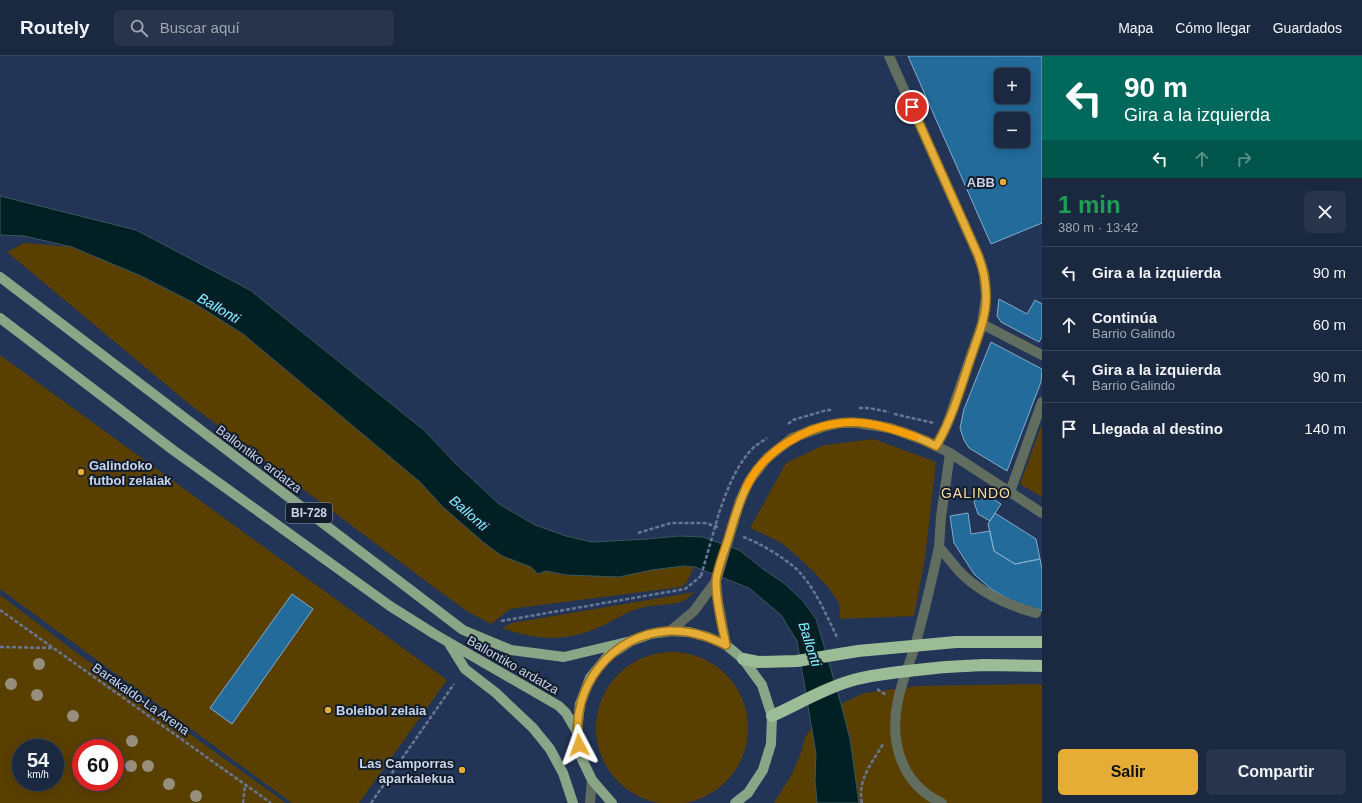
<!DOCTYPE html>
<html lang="es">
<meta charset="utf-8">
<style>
body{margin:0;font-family:Helvetica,sans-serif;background:#27344b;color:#f1f3f6;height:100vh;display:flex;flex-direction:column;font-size:15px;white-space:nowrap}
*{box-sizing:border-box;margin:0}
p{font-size:13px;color:#9fa6b1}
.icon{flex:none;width:22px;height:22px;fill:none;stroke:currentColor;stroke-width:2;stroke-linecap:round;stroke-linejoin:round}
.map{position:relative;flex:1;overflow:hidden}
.drawer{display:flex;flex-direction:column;background:#1a2840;width:320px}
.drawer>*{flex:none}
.guide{background:#00695c;color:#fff;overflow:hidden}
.buttons{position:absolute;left:994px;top:12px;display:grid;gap:8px}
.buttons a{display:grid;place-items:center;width:36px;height:36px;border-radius:6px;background:#1a2840;box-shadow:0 2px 10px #0003,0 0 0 1px #384459;font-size:20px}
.speed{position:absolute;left:12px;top:683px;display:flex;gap:8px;font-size:20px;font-weight:700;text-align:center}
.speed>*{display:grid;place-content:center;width:52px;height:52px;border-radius:50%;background:#1a2840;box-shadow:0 2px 10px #0003,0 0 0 1px #384459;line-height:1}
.speed small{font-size:10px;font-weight:400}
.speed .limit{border:6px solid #d22;background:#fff;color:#111}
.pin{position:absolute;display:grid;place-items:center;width:34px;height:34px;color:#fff;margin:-17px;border:2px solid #fff;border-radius:50%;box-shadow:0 1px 4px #0007}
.me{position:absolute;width:44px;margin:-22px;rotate:356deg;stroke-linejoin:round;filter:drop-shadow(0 0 3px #0008)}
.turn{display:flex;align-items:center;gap:14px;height:84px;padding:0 16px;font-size:18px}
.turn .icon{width:52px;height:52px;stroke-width:2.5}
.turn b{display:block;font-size:28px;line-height:34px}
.lanes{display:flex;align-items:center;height:38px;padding:0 16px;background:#0003;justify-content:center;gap:20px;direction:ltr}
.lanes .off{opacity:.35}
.round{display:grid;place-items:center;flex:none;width:42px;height:42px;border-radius:6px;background:#27344b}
.headline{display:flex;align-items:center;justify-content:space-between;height:68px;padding:0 16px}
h1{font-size:24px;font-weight:700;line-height:30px;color:#1e9e55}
.primary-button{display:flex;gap:8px;margin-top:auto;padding:8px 16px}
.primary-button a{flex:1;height:46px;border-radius:6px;background:#e5ad36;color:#111;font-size:16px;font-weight:700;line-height:46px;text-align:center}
.primary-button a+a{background:#27344b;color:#f1f3f6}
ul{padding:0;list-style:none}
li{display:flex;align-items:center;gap:12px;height:52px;padding:0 16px;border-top:1px solid #384459}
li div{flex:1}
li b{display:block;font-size:15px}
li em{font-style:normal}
header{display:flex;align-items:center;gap:24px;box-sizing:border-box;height:56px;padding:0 20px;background:#1a2840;border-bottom:1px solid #384459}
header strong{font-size:19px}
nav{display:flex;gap:22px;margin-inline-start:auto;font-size:14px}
.search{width:280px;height:36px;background:#27344b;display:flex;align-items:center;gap:10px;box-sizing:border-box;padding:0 14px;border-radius:6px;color:#9fa6b1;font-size:15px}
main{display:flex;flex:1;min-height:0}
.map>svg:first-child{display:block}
</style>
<header>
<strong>Routely</strong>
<div class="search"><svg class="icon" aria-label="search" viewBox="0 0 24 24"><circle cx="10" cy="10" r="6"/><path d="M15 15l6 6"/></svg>Buscar aquí</div>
<nav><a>Mapa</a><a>Cómo llegar</a><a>Guardados</a></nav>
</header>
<main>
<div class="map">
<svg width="1042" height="747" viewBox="0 0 1042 747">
<rect width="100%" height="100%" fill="#223556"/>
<path fill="#593f00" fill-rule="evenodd" d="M 24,187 L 72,191 L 141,220 L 194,247 L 247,280 L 420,426 L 443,451 L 483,486 L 502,500 L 532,511 L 538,518 L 546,515 L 566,519 L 652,514 L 683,510 L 694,511 L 687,526 L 681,531 L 510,553 L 491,568 L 467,555 L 439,535 L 188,347 L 7,196 Z
M 0,299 L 447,624 L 359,747 L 292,747 L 0,533 Z
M 1042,368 L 1042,441 L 1020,428 Z
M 874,383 L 936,406 L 925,502 L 914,560 L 840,563 C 840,559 840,553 839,548 C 832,531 796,498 781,487 C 771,481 760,477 750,472 L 786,407 L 824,389 Z
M 695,536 C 690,540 684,546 677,547 C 665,550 653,548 641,552 C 627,555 615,564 602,570 C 568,586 537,585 502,572 L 512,567 Z
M 0,539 L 77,597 L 286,747 L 0,747 ZM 21,692 L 55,692 L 55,726 L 21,726 ZM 81,692 L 115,692 L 115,726 L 81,726 Z
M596 672a76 76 0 1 1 152 0a76 76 0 1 1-152 0Z
M 1035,628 L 1042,629 L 1042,747 L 859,747 L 850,683 L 841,648 L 864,637 L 918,630 Z
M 817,664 L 843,747 L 774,747 L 792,718 L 801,697 L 805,681 Z"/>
<path fill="#002023" stroke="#3c565e" d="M 0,140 L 136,174 L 250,234 L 425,375 L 455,407 L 499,448 L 535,469 L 566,480 L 592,486 L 648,483 L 679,480 L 703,481 L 739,494 L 763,513 L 785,528 L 803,545 L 816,563 L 841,648 L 850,683 L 859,747 L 817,747 L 815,723 L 816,698 L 797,585 L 781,559 L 749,532 L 695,511 L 683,510 L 652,514 L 619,521 L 566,519 L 546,515 L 538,518 L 531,511 L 502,500 L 483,486 L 443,451 L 420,426 L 243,278 L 194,247 L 141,220 L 72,191 L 24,180 L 0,179 Z"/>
<path fill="#226b9a" stroke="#84adcc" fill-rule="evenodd" d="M 908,0 L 1042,0 L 1042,167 L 991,188 ZM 1001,19 L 1023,19 L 1023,41 L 1001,41 ZM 1001,63 L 1023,63 L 1023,85 L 1001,85 Z
M 999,243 L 1027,258 L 1035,244 L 1042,248 L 1042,281 L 1039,286 L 1001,266 L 997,260 Z
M 991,286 L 1042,313 L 1041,326 L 1007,415 L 969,392 L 964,384 L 960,372 L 964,353 Z
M 980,435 L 1001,448 L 990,465 L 978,458 L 974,446 Z
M 968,457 L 971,478 L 990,475 L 994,495 L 1015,508 L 1040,503 L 1042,513 L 1042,555 L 1015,547 L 991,533 L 974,518 L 954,487 L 950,460 Z
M 995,457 L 1036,483 L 1040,503 L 1015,508 L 994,495 L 988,468 Z
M 292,538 L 313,553 L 232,668 L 210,652 Z"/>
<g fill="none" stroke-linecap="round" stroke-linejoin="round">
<path stroke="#687894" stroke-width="2.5" stroke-dasharray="4 2" stroke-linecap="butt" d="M 859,352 L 869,352 L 889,356
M 894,358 L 934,367
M 788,368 L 793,364 L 827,354 L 832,354
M 719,457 C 727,434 736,409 754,391 C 758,388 763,385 767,382
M 638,477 L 671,467 L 705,467 L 718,471
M 743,481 C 759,486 792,506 802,519 C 818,538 827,561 838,583
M 0,554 L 271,747
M 501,565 L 685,533 L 701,520
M 0,591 L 53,592
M 877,633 L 886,639
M 243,747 L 245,729
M 371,747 L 454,628
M 862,747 C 857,724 872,707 883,688"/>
<path stroke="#616e5f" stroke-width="10" d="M 889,0 L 978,199 L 984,217 L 986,240 L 982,268 L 947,369 L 936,390
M 982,268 L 1042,299
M 950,397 L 941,461 L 939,491 C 946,499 952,507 959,515 C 980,537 1007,549 1036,557
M 1010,436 L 1042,346
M 740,445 L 749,425 L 767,402 L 792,382 L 823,371 L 840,367 L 856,367 L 890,372 L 926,385 L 950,397 L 1042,457
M 939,491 C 932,523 925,554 916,586 C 911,605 902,624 898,644 C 889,686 901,728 942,747
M 716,525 L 718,545 L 726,589
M 670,575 L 694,555 L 716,525
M 590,747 L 592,724"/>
<path stroke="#8ba687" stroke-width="10" d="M 0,221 L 463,574 L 511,594 L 564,601 L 631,585
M 0,262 L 173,394 L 390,550 L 436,579 L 559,650 L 566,657 L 577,676
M 450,589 L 465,613 L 496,637 L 533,672 L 550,693 L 563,717 L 573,747
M 612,747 L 592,724 L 581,701 L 577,676 L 580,648 L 590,622 L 608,600 L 631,585 L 650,578 L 670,575 L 689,576 L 708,581 L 726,589 L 743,603 L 762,629 L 772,660 L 771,688 L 763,714 L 748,737 L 735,747"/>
<path stroke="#9bbc96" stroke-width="12" d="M 956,586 L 1042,586
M 946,611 L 984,609 L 1042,610"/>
<path stroke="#687894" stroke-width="2.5" stroke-dasharray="4 2" stroke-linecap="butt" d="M 701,520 L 719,457"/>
<path stroke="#616e5f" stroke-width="10" d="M 716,525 L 740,445"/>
<path stroke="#9bbc96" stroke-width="12" d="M 743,603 L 758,606 L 797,605 L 858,595 L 956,586
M 772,660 C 798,648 829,630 857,623 C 886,616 916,614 946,611"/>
</g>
<g fill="#978e7e">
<circle cx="39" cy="608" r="6"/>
<circle cx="11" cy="628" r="6"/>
<circle cx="37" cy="639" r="6"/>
<circle cx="73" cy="660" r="6"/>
<circle cx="132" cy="685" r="6"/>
<circle cx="131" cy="710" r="6"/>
<circle cx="148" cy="710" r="6"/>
<circle cx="169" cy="728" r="6"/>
<circle cx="196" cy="740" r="6"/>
</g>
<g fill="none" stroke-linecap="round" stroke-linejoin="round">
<defs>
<path id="route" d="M 579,689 C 569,632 612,577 670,575 C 690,574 708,580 726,589 C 722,569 716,547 716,526 C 716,515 727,489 730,477 C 735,460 740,442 749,426 C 766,395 804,371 840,367 C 868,363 911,377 936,390 C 951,365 960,335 969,307 C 976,285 987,262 986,239 C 986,225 983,212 978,199 L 912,51"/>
</defs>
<use href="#route" stroke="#957023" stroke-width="10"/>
<use href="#route" stroke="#e5ad36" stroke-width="7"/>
<path stroke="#f59e0b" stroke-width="7" d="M 747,430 C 762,397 804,371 840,367 C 865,364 891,372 915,381"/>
</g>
<g fill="#e5ad36" stroke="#141d2c" stroke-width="1.5">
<circle cx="1003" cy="126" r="4"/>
<circle cx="81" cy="416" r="4"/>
<circle cx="328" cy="654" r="4"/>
<circle cx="462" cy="714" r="4"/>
</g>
<g text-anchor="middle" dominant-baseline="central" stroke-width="4" stroke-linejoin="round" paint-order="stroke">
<rect fill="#141d2c" stroke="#929db0" stroke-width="1" x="286" y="447" width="46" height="20" rx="3"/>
<g font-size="12" font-weight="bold" fill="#c8d4e9">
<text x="309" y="457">BI-728</text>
</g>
<g font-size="13" font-weight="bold" fill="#c8d4e9" stroke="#141d2c" text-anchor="end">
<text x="995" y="126">ABB</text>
<text x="89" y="409" text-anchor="start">Galindoko<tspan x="89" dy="15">futbol zelaiak</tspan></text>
<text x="336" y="654" text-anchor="start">Boleibol zelaia</text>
<text x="454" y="707">Las Camporras<tspan x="454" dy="15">aparkalekua</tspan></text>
</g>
<g font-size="13" fill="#c8d4e9" stroke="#141d2c">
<text transform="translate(259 403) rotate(37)">Ballontiko ardatza</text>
<text transform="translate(513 609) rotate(30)">Ballontiko ardatza</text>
<text transform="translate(141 643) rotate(35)">Barakaldo-La Arena</text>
</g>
<g font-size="14" font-style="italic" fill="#80f5fd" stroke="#141d2c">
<text transform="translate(219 252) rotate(30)">Ballonti</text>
<text transform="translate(469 457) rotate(41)">Ballonti</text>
<text transform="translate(810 588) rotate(72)">Ballonti</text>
</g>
<g font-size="14" letter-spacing="1" fill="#fbdba3" stroke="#141d2c">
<text x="976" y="437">GALINDO</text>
</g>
</g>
</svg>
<div class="buttons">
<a>+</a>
<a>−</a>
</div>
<div class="speed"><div>54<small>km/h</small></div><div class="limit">60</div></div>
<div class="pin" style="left:912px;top:51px;background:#d93025"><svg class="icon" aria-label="arrive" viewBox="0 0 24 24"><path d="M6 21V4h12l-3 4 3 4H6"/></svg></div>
<svg class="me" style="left:579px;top:689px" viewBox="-20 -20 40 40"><path d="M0-17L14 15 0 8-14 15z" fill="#e5ad36" stroke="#fff" stroke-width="4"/></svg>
</div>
<section class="drawer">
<div class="guide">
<div class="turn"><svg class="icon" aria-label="left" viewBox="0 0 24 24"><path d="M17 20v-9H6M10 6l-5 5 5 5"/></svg><div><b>90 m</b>Gira a la izquierda</div></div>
<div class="lanes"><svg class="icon" aria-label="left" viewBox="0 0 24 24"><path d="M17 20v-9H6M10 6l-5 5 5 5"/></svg><svg class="icon off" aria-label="ahead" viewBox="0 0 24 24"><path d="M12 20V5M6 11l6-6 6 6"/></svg><svg class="icon off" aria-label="right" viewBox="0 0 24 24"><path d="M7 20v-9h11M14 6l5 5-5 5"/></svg></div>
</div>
<div class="headline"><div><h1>1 min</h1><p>380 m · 13:42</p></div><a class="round"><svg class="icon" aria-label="close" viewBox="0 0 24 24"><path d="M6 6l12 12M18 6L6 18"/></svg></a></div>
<ul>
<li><svg class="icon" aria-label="left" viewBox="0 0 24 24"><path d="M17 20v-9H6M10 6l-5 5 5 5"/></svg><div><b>Gira a la izquierda</b></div><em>90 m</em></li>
<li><svg class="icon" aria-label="ahead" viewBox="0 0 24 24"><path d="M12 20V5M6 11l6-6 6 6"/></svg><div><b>Continúa</b><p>Barrio Galindo</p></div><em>60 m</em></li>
<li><svg class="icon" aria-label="left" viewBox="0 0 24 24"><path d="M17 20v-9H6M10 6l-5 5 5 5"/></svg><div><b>Gira a la izquierda</b><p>Barrio Galindo</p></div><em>90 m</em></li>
<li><svg class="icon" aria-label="arrive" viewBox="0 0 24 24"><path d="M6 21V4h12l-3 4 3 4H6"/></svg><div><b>Llegada al destino</b></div><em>140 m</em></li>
</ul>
<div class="primary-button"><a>Salir</a><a>Compartir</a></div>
</section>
</main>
